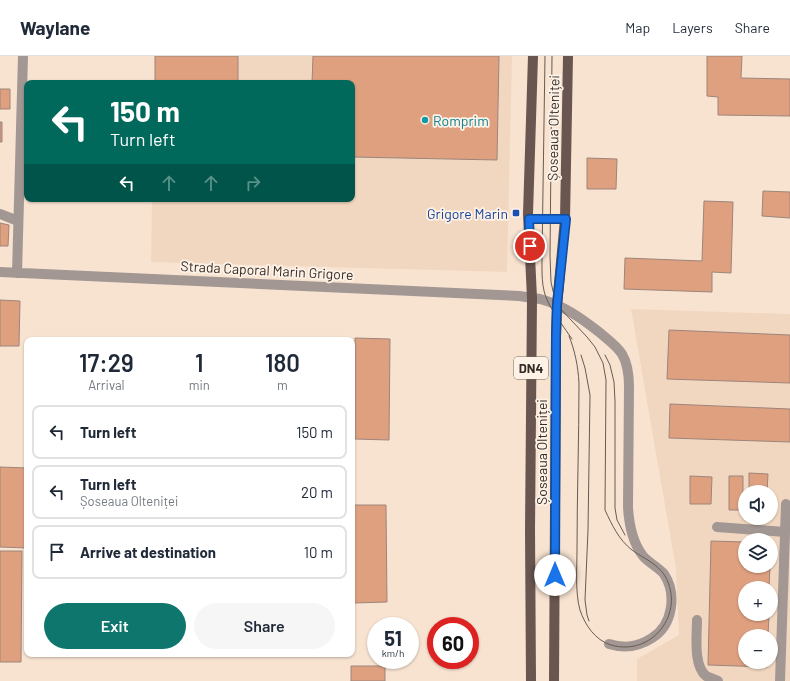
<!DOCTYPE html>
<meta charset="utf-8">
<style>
body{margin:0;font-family:Barlow,sans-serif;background:#f6f6f7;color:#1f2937;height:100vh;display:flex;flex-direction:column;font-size:15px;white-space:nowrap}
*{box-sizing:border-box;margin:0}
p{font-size:13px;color:#747a83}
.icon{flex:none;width:22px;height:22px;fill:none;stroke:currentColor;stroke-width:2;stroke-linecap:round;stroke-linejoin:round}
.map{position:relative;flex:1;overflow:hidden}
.side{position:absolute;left:24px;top:281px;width:331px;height:320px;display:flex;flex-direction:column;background:#fff;border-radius:8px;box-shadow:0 1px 3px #0004}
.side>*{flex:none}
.guide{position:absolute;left:24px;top:24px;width:331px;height:122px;border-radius:8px;box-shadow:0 1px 3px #0004;background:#00695c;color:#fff;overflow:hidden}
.buttons{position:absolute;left:738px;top:429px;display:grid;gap:8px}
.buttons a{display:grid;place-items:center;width:40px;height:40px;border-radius:50%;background:#fff;box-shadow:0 1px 3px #0004;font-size:20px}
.speed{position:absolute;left:367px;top:561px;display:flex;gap:8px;font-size:20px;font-weight:700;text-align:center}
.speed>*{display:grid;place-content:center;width:52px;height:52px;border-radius:50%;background:#fff;box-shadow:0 1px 3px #0004;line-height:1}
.speed small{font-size:10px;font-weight:400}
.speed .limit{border:6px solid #d22;background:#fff;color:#111}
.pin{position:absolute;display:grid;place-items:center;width:34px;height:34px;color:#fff;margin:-17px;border:2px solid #fff;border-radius:50%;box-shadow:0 1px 4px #0007}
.me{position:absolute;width:44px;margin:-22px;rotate:0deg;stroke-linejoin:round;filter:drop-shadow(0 0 3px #0008)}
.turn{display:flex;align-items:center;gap:14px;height:84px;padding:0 20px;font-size:18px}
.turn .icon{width:52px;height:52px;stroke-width:2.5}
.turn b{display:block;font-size:28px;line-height:34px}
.lanes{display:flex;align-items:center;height:38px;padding:0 20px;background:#0003;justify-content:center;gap:20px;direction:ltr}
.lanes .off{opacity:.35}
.eta{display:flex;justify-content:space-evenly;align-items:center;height:68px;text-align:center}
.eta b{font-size:24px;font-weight:600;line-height:28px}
.primary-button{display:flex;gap:8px;margin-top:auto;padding:8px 20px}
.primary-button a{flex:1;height:46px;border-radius:24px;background:#0f766e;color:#fff;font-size:16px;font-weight:600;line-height:46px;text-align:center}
.primary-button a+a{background:#f6f6f7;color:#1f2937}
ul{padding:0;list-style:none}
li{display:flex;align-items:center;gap:12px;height:54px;margin:0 8px 6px;padding:0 12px;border:2px solid #e0e1e3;border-radius:8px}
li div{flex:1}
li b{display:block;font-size:15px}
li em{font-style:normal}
header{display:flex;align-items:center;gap:24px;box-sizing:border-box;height:56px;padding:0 20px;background:#fff;border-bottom:1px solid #e0e1e3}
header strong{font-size:19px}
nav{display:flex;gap:22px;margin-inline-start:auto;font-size:14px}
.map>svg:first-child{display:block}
</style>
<header>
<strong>Waylane</strong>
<nav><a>Map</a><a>Layers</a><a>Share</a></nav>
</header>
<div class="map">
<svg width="790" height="625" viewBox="0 0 790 625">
<rect width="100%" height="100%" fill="#f8e3d1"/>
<path fill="#f2d7c0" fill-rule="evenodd" d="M 155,0 L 512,0 L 507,216 L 151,206 L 152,143 L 352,143 L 352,27 L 155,27 Z
M 631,253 L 790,258 L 790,625 L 637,625 L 637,603 L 679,579 L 676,513 ZM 745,436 L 771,436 L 771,462 L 745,462 ZM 745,484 L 771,484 L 771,510 L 745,510 ZM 745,532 L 771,532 L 771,558 L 745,558 ZM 745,580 L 771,580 L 771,606 L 745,606 Z"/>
<path fill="#dfa080" stroke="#9d857a" d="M 155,0 L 238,0 L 238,27 L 155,27 Z
M 313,0 L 499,0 L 497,104 L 352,101 L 352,27 L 312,27 Z
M 707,0 L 742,0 L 741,22 L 790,23 L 790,60 L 718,59 L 718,41 L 707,40 Z
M 0,33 L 10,33 L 10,53 L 0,53 Z
M 0,66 L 2,66 L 2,86 L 0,86 Z
M 587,102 L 617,103 L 616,133 L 587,133 Z
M 763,135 L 790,136 L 790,162 L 762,160 Z
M 704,145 L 733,146 L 731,217 L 712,216 L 712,236 L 624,233 L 625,202 L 702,205 Z
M 0,167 L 9,169 L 8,190 L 0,190 Z
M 0,244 L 20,245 L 19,290 L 0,290 Z
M 669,274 L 790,279 L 790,327 L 667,323 Z
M 355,282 L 390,283 L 389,384 L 355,383 Z
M 670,348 L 790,353 L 790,386 L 669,382 Z
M 0,411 L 27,412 L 27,492 L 0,491 Z
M 749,417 L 768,418 L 767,436 L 749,436 Z
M 690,420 L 712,421 L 711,448 L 690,448 Z
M 729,420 L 743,420 L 743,454 L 729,454 Z
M 353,449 L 386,449 L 387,546 L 353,547 Z
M 711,485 L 745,486 L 745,510 L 770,510 L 769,532 L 745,532 L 745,558 L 769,558 L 768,580 L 745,580 L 745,606 L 767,606 L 767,611 L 708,609 Z
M 0,495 L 22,495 L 21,606 L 0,606 Z
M 351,610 L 385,610 L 385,625 L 351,625 Z"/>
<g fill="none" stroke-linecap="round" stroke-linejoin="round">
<path stroke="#a39794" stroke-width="10" d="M 0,158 L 18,165
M 0,216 L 519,240 C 526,241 533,242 540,243 C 563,249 581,262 599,276 C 607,283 616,289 622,298 C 628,308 629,319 629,331 L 628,451 C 629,469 632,486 643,500 C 649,507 658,511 664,518 C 677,538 673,569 652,582 C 638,591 625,593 609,588
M 17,217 L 23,0
M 717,471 L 785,476
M 697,564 C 697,579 693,609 706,620 C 710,622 714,623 718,625
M 780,625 L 786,448"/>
<path stroke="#6a5651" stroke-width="10" d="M 529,163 L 565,163
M 531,625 L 530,474 L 532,242 L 528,158 L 533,0
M 554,625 L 556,280 L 557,249 L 565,163 L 568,0"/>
<path stroke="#675b52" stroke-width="1" d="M 545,0 L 542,200 C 542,216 541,232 548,246 C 555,260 564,271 572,283
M 552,0 L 550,200 L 551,226 L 553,235 L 557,249 L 587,281 L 595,291 L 603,307 L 606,324 L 605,454 C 612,469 619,484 632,494 C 643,502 658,508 665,520 C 686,557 652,601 611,589 C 595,584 585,569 580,554 C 575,537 577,511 577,494 C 577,438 579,382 579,327 C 578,310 575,295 569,280
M 581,299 L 585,312 L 590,339 L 588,474 L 585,544 L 587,559 L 589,565
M 605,299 L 610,309 L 614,326 L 615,345 L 615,452 L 617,464 L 625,479"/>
</g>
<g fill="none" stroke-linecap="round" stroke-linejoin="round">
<defs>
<path id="route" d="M 530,190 L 529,163 L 566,163 L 557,249 L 556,280 L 555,519"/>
</defs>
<use href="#route" stroke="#114b97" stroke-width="10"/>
<use href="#route" stroke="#1a73e8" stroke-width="7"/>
</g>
<circle fill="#0f9aa8" stroke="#fef2e7" stroke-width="1.5" cx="425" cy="64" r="4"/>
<rect fill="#1a4fb4" stroke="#fef2e7" stroke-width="1.5" x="512" y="153" width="8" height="8" rx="2"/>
<g text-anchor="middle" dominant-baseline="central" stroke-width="3.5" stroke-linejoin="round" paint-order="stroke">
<rect fill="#fef2e7" stroke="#716861" stroke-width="1" x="514" y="301" width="34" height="22" rx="3"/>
<g font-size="13" font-weight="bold" fill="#352d27">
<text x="531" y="312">DN4</text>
</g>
<g font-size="14" fill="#0d838f" stroke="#fef2e7" text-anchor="start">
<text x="433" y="64">Romprim</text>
</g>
<g font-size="14" fill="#352d27" stroke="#fef2e7">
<text transform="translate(553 72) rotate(-89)">Șoseaua Olteniței</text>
<text transform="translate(267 214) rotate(3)">Strada Caporal Marin Grigore</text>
<text transform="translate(541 396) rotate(-90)">Șoseaua Olteniței</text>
</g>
<g font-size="14" fill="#164399" stroke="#fef2e7" text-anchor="end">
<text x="508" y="157">Grigore Marin</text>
</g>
</g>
</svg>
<div class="buttons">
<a><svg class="icon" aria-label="sound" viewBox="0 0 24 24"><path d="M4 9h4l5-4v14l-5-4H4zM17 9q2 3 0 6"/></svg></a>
<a><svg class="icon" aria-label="layers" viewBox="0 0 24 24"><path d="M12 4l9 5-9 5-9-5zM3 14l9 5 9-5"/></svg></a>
<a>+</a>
<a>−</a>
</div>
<div class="speed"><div>51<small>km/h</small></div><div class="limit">60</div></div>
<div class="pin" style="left:530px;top:190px;background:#d93025"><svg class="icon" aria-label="arrive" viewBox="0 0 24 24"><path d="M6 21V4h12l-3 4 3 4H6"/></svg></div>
<svg class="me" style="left:555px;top:519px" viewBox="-20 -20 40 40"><circle r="19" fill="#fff"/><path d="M0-13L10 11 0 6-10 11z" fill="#1a73e8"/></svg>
<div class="guide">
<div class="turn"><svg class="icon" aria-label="left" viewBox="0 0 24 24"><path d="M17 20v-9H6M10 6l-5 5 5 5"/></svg><div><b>150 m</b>Turn left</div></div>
<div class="lanes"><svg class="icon" aria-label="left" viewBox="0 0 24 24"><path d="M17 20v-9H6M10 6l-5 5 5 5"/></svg><svg class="icon off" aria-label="ahead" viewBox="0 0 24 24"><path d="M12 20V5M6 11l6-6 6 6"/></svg><svg class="icon off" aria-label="ahead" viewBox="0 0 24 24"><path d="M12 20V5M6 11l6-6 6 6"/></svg><svg class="icon off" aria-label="right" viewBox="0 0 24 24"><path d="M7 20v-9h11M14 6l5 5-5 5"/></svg></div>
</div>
<section class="side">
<div class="eta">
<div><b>17:29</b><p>Arrival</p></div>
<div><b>1</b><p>min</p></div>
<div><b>180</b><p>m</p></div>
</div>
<ul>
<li><svg class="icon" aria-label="left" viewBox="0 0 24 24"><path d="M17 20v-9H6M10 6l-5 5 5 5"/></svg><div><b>Turn left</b></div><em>150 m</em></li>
<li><svg class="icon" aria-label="left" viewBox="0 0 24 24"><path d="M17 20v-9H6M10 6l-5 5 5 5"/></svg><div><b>Turn left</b><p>Șoseaua Olteniței</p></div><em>20 m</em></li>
<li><svg class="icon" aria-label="arrive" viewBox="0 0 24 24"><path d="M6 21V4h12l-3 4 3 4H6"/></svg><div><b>Arrive at destination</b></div><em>10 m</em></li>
</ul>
<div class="primary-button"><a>Exit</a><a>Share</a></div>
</section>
</div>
